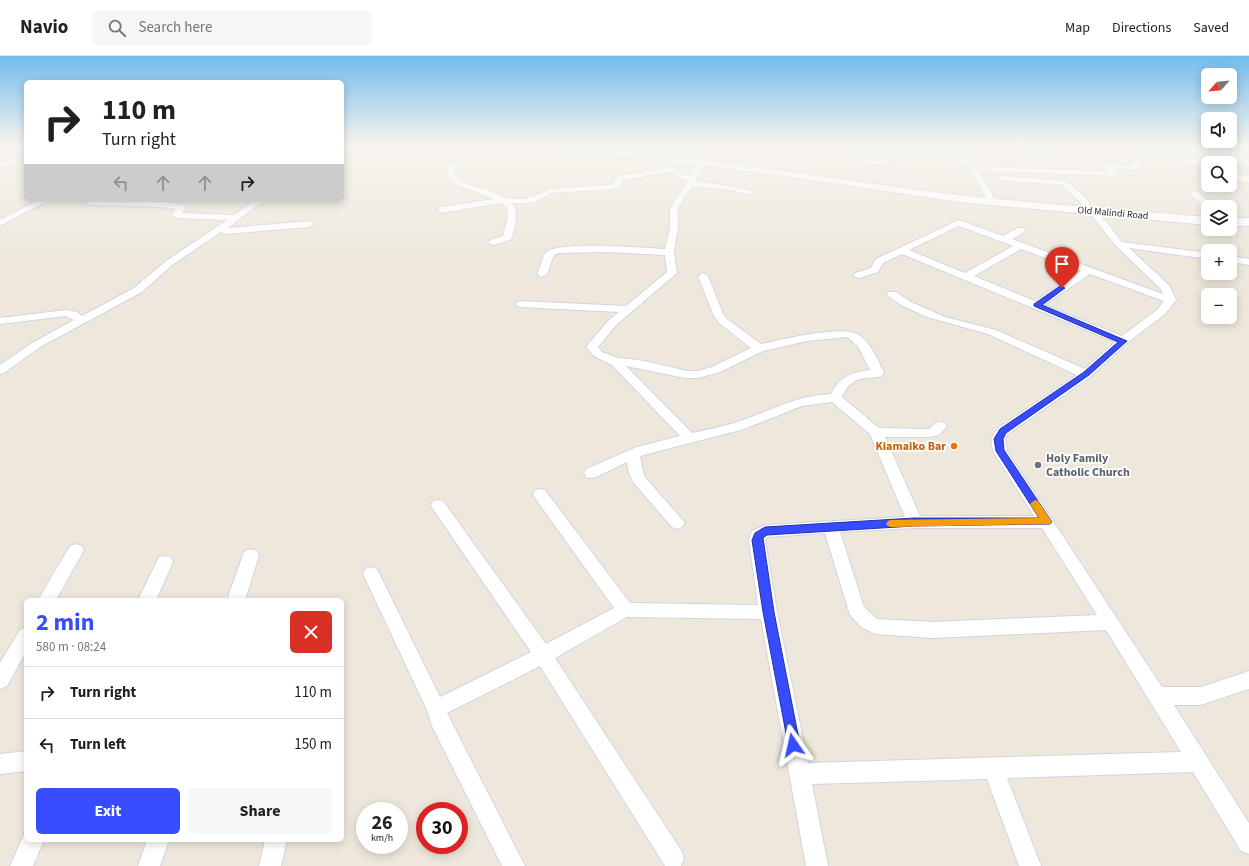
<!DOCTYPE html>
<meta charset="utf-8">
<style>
body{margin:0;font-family:"Source Sans 3",sans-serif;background:#f6f6f6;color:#202124;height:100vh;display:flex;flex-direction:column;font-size:15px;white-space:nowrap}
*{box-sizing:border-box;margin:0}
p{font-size:13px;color:#757577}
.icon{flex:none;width:22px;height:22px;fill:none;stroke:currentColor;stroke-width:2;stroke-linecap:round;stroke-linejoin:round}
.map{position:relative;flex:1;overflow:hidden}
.panel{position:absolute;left:24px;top:542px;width:320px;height:244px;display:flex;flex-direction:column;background:#fff;border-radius:6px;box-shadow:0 2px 10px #0003}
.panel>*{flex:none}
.hud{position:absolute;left:24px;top:24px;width:320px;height:122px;border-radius:6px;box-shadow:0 2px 10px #0003;background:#fff;color:#202124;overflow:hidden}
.needle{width:26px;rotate:243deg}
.fabs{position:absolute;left:1201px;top:12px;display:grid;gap:8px}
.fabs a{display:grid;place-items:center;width:36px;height:36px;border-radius:6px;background:#fff;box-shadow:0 2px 10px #0003;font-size:20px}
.speed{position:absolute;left:356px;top:746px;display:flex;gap:8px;font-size:20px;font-weight:700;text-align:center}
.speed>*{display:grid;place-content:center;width:52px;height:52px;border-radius:50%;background:#fff;box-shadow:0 2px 10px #0003;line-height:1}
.speed small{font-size:10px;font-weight:400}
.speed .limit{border:6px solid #d22;background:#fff;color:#111}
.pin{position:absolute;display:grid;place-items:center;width:34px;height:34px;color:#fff;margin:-41px -17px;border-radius:50% 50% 50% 0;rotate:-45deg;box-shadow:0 0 4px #0007}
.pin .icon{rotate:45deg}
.me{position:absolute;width:44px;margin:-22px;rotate:349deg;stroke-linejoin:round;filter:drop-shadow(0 0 3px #0008)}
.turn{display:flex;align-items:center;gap:14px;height:84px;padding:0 12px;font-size:18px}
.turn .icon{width:52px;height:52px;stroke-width:2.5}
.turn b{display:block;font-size:28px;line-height:34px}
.lanes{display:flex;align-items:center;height:38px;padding:0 12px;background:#0003;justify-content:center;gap:20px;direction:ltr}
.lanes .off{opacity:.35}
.round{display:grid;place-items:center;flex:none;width:42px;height:42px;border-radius:6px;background:#f6f6f6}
.summary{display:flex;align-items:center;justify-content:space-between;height:68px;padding:0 12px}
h1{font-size:24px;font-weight:700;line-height:30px;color:#384cff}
.cta{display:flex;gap:8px;margin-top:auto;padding:8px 12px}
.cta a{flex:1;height:46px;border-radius:6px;background:#384cff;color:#fff;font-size:16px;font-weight:700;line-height:46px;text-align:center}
.cta a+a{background:#f6f6f6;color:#202124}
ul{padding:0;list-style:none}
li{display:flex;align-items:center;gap:12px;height:52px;padding:0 12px;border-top:1px solid #e0e0e0}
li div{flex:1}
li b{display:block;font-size:15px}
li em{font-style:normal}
header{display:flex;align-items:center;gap:24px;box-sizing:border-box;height:56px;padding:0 20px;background:#fff;border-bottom:1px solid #e0e0e0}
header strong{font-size:19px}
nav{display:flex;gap:22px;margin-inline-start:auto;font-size:14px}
.search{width:280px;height:36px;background:#f6f6f6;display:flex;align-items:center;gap:10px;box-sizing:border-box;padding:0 14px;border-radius:6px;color:#757577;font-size:15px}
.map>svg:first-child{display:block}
</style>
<header>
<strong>Navio</strong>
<div class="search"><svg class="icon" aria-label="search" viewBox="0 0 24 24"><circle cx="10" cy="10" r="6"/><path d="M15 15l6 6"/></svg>Search here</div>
<nav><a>Map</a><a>Directions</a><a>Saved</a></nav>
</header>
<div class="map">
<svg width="1249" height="810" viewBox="0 0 1249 810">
<rect width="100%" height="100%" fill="#eee8dc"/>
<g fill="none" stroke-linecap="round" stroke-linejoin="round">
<defs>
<path id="street" d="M 0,90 L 26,93 L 26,97 L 0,93 Z
M 342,90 L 347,90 L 342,93 Z
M 903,90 L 918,90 L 914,92 L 887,97 L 883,95 L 884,93 Z
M 926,90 L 935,90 L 946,95 L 966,90 L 977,90 L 977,92 L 952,97 L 974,106 L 976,111 L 1109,115 L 1104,110 L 1105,108 L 1130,110 C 1137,102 1143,94 1153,91 L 1157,93 L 1146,102 L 1135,114 L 1115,113 L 1119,118 L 1115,120 L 979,115 L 996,145 L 992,147 L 988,145 L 968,109 L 940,97 L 877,109 L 867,108 L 856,101 L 860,99 L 877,105 L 933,94 Z
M 1013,90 L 1023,90 L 1052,102 L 1048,104 L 1045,104 Z
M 1074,90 L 1085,90 L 1101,96 L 1097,98 Z
M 1170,90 L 1182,90 L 1159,97 L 1155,95 Z
M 1191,90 L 1202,90 L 1249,106 L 1249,110 Z
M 26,101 L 26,105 L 0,110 L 0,106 Z
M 698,104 L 704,104 L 705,106 L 695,125 L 731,130 L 751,135 L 752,137 L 748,139 L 730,134 L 692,130 L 678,152 L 678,172 L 674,196 L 677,217 L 616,269 L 598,291 L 602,296 L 618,302 L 639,304 L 688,315 L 698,315 L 712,311 L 751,292 L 719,267 L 713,258 L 698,220 L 703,217 L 708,220 L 723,258 L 727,263 L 761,288 C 781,284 843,268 859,279 C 871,287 878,304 884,317 L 882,320 C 862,324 852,319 842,341 L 879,372 L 929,373 C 935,368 937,365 945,367 L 947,370 L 939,379 L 929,381 L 885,381 L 920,460 L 1034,460 L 993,395 L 991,383 L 998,372 L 1077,319 L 988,278 L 927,261 L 903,250 L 888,240 L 887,238 L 888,236 L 896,236 L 911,246 L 945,261 L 996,274 L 1085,313 L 1115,286 L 902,198 L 883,207 L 878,216 L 859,222 L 855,221 L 854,219 L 855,217 L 871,212 L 876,203 L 959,164 L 1003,180 L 1018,172 L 1024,172 L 1025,174 L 1024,176 L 1012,183 L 1163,238 L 1160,232 L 1116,190 L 1089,156 L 1084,156 L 1081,147 L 1062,129 L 997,124 L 996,122 L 1000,120 L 1067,125 L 1088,144 L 1091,153 L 1096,153 L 1122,186 L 1208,197 L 1208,203 L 1129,192 L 1169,229 L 1176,244 L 1165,258 L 1127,287 L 1090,321 L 1008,378 L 1005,383 L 1007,395 L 1162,631 L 1201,631 L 1249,615 L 1249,633 L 1201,649 L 1174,649 L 1249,767 L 1249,798 L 1241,795 L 1193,716 L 1007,722 L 1041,810 L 1019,810 L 987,723 L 812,728 L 828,810 L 806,810 L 761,563 L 627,561 L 555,602 L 681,794 L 684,802 L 681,810 L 665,810 L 540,610 L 447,657 L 525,810 L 502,810 L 432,670 L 427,654 L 363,518 L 365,513 L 371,511 L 377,513 L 440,641 L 531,596 L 433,453 L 431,449 L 433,445 L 438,444 L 443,445 L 546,588 L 614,552 L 535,442 L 533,438 L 535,434 L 540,433 L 545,434 L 630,547 L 758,549 L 749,484 L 752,475 L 765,469 L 905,461 L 870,378 L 832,346 L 802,350 L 744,373 L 640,400 L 644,420 L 685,467 L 682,471 L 677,473 L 672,471 L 633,426 L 629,417 L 627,406 L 596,421 L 591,422 L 586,421 L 584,417 L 586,413 L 637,391 L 680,380 L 612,309 L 594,300 L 586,291 L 608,265 L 619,256 L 520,251 L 515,248 L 520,245 L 626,250 L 667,216 L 665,199 L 607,196 L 559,197 L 554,199 L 547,218 L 542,221 L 537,218 L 545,197 C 557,184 645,192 665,193 L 670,172 L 670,152 L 688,124 L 677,122 L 670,116 L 623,124 L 620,131 L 612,133 L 551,137 C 539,146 527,149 512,147 C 520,157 514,171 512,182 L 510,184 L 493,189 L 488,186 L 490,184 L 503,180 L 508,160 L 507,151 L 501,147 L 441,157 L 437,154 L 441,151 L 494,143 L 452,127 C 447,121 446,117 448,109 L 452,107 L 456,109 L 454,116 L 458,124 L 469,129 L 487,133 L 504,142 L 524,143 L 537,139 L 549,133 L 611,129 L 613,128 L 614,124 L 618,120 L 672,111 L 683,118 L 690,120 ZM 959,170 L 1013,190 L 965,217 L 909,194 ZM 1021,193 L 1081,215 L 1035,245 L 974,220 ZM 1090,218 L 1164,245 L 1157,254 L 1122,280 L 1044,249 ZM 847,281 L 858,290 L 870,314 C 852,316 839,321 831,338 C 796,339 766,357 734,367 C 720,371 706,374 692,377 L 626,310 L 685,322 L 698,322 L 720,316 L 763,295 L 807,285 ZM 915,472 L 1042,472 L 1097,559 L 933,566 L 877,563 L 864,551 L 840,476 ZM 825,477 L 850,559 L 861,571 L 876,578 L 933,582 L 1106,574 L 1181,696 L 808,707 L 777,556 L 765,484 L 768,481 Z
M 1191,135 L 1197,135 L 1215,151 L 1208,151 L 1208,153 L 1191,139 Z
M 39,144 L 49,144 L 0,170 L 0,164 Z
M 92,144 L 162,145 L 185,149 L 186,151 L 182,157 L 234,159 L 255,144 L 264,144 L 228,172 L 309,165 L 313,168 L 309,171 L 225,178 L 221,176 L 172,209 L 142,236 L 40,291 L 4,317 L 0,318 L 0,309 L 32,287 L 74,264 L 66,260 L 0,268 L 0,262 L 66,254 L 77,256 L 82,260 L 134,232 L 166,205 L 227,164 L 176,162 L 172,159 L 176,153 L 162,151 L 89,149 L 88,147 Z
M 1230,200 L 1249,203 L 1249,209 L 1230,206 Z
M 76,488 L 82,490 L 84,494 L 56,544 L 38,544 L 70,490 Z
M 251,493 L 257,495 L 259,499 L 245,544 L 227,544 L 243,499 L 245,495 Z
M 165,500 L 171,501 L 173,506 L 156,544 L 138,544 L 159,501 Z
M 26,571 L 26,596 L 7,630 L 0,633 L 0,607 L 20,574 Z
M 26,695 L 26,715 L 0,718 L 0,698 Z
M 25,776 L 26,784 L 44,784 L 33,810 L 10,810 Z
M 147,784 L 169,784 L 160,810 L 138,810 Z
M 265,784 L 287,784 L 281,810 L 259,810 Z"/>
<path id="secondary" d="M 489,90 C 647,86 802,121 958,139 C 1041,148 1125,154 1208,161 L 1208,169 L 958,146 L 805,123 L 641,102 L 494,93 Z
M 1140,90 L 1155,90 L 1208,107 L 1208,114 L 1141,92 Z
M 1230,115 L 1249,120 L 1249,127 L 1230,122 Z
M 1230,162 L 1249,162 L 1249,170 L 1230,170 Z"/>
</defs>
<use href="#street" stroke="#d1d3e5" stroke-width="2"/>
<use href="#secondary" stroke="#d1d3e5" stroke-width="2"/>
<use href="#street" fill="#fff" fill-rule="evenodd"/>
<use href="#secondary" fill="#fff" fill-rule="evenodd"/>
</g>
<linearGradient id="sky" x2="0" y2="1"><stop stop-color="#74bbee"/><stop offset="0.44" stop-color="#f7f5ef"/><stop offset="1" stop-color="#f7f5ef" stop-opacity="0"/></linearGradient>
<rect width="1249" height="203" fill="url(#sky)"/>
<path fill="#384cff" stroke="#2431a6" d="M 1060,230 L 1065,232 L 1042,249 L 1127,285 L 1089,319 L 1006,377 L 1003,383 L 1004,394 L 1052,466 L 1050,468 L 914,470 L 767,479 L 763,482 L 774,556 L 800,689 L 798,693 L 793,695 L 789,693 L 763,556 L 752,484 L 755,477 L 765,471 L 914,462 L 1039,462 L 996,395 L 994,383 L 1000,373 L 1084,316 L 1118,286 L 1034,250 L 1034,248 Z"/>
<path fill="#f59e0b" d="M 1035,444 L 1038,445 L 1052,466 L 1050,468 L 891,471 L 888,470 L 886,468 L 888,465 L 891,464 L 1039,462 L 1030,448 Z"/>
<circle fill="#e8710a" stroke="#fff" stroke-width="1.5" cx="954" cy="390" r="4"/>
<circle fill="#6b7280" stroke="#fff" stroke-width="1.5" cx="1038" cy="409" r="4"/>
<g text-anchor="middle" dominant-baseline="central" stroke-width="3.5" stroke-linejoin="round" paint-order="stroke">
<g font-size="10" fill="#2b2b2b" stroke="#fff">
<text transform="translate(1113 157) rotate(5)">Old Malindi Road</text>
</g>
<g font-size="12" font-weight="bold" fill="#c56008" stroke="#fff" text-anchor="end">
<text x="946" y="390">Kiamaiko Bar</text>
</g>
<g font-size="12" font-weight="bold" fill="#5b616d" stroke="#fff" text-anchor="start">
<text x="1046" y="402">Holy Family<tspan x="1046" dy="14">Catholic Church</tspan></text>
</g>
</g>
</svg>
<div class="fabs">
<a><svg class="needle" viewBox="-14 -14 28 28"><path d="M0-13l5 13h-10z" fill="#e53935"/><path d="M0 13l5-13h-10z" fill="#757577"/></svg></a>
<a><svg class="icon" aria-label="sound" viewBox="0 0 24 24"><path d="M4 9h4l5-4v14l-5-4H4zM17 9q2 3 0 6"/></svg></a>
<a><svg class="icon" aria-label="search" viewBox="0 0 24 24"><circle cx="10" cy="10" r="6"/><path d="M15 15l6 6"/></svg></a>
<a><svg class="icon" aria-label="layers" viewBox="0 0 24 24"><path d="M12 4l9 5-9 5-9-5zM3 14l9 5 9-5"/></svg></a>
<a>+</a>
<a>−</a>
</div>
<div class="speed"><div>26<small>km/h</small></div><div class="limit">30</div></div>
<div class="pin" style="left:1062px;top:232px;background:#d93025"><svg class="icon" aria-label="arrive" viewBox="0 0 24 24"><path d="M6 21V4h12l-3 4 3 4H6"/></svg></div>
<svg class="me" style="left:793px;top:689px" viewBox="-20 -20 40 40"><path d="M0-17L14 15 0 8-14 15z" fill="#384cff" stroke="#fff" stroke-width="4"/></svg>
<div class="hud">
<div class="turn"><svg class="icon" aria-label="right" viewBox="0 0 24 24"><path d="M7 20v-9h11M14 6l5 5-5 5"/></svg><div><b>110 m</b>Turn right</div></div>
<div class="lanes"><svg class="icon off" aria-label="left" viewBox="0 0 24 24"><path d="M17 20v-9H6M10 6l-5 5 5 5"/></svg><svg class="icon off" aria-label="ahead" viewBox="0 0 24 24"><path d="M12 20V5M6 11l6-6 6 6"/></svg><svg class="icon off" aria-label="ahead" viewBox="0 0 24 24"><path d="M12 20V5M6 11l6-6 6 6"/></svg><svg class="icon" aria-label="right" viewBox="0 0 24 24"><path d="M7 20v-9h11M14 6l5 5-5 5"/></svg></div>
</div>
<section class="panel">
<div class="summary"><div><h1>2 min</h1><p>580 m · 08:24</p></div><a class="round" style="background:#d93025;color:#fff"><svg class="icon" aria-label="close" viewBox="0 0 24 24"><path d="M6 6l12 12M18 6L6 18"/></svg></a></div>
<ul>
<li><svg class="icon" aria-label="right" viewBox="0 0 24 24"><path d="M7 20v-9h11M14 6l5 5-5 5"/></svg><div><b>Turn right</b></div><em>110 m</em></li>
<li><svg class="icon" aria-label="left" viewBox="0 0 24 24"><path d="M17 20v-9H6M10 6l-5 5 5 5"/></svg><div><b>Turn left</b></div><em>150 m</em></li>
</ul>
<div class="cta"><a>Exit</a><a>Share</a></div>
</section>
</div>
